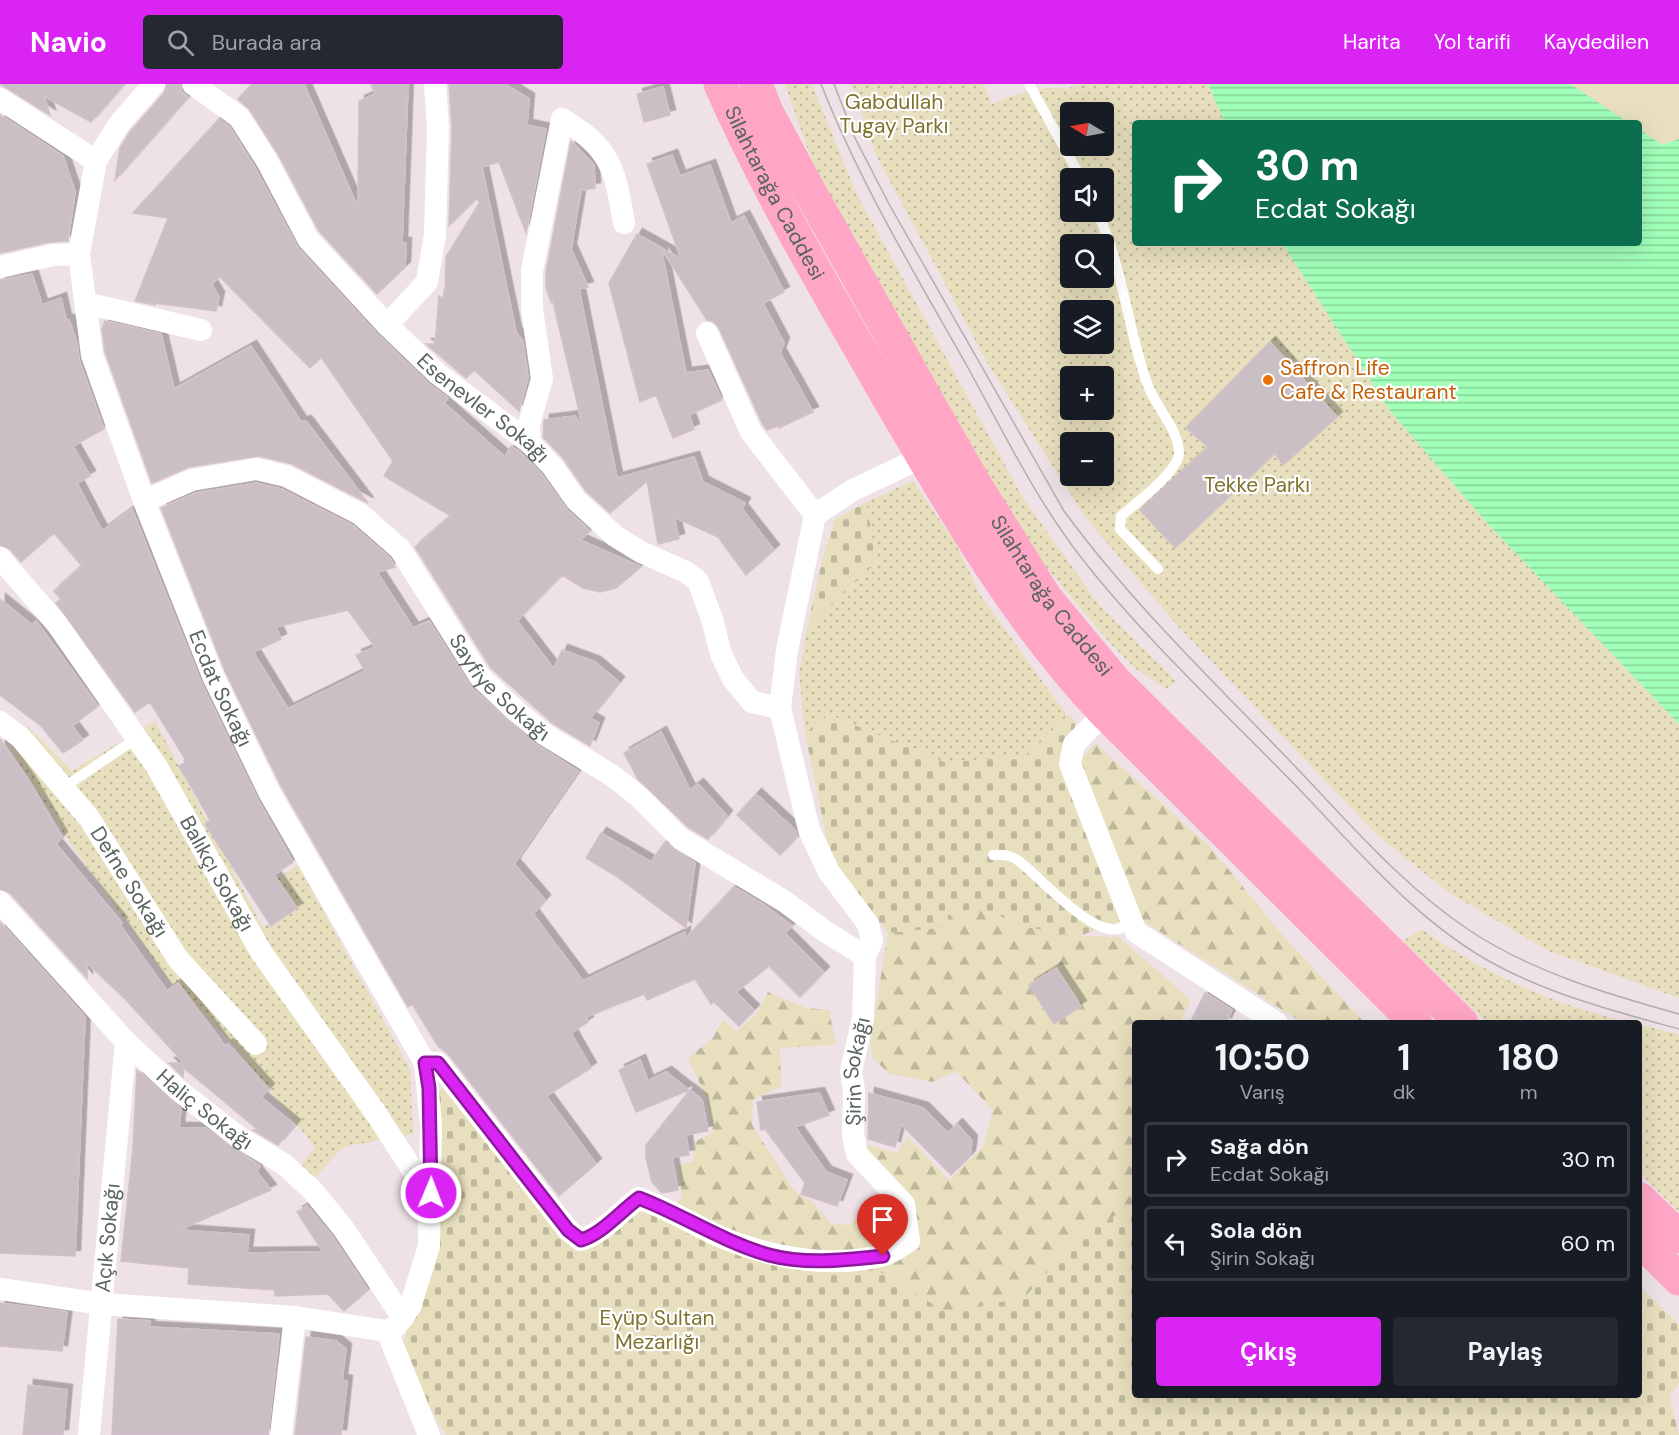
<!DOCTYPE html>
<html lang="tr">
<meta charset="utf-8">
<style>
body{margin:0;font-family:"DM Sans",sans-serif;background:#242831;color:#f1f3f6;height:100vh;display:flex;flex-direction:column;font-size:22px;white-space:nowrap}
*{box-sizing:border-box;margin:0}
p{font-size:20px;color:#9ea1a6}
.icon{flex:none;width:33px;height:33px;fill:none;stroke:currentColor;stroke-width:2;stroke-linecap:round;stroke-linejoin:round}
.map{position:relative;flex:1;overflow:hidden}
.panel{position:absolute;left:1132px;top:936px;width:510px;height:378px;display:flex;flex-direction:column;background:#171b24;border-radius:6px;box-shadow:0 6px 24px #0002}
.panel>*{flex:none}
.hud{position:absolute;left:1132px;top:36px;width:510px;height:126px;border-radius:6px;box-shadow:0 6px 24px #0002;background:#0b6e4f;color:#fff;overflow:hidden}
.needle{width:39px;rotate:280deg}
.controls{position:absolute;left:1060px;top:18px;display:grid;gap:12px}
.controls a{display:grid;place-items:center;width:54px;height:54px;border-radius:6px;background:#171b24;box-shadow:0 6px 24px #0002;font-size:30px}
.pin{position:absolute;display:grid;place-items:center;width:51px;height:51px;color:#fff;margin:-62px -26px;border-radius:50% 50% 50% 0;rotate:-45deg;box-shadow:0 0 6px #0007}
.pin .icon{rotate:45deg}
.me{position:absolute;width:66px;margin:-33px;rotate:1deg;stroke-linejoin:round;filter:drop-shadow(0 0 4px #0008)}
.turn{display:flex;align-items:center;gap:21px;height:126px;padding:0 24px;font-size:27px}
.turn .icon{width:78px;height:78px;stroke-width:2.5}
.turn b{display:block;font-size:42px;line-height:51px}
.eta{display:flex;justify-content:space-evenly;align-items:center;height:102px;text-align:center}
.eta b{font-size:36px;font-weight:700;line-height:42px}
.button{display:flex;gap:12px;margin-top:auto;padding:12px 24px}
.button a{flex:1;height:69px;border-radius:6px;background:#da24f3;color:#fff;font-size:24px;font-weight:700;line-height:69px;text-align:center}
.button a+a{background:#242831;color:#f1f3f6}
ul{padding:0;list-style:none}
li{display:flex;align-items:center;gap:18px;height:75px;margin:0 12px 9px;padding:0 12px;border:3px solid #363941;border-radius:6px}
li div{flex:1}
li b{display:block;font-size:22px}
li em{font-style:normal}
header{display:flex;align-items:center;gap:36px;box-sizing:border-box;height:84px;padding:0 30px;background:#da24f3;color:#fff}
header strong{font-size:28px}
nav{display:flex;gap:33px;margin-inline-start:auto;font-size:21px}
.search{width:420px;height:54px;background:#242831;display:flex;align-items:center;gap:15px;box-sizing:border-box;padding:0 21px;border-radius:6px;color:#9ea1a6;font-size:22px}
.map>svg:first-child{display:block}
</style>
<header>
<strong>Navio</strong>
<div class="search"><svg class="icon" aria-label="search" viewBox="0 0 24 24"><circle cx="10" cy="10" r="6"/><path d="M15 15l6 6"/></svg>Burada ara</div>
<nav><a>Harita</a><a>Yol tarifi</a><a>Kaydedilen</a></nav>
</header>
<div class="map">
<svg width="1679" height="1351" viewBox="0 0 1679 1351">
<defs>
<pattern id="forest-firs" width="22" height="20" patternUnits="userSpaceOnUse" patternTransform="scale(1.5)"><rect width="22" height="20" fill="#e7dfbd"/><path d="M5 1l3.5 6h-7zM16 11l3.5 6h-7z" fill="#beb89d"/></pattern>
<pattern id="cemetery-stones" width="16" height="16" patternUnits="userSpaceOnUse" patternTransform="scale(1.5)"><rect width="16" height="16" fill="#e7dfbd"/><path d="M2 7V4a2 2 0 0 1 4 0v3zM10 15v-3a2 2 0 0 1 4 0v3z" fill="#beb89d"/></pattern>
<pattern id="park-dots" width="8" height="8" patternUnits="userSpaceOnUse" patternTransform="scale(1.5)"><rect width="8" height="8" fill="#e7dfbd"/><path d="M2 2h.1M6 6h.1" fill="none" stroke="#beb89d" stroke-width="1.8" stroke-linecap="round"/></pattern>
<pattern id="water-rules" width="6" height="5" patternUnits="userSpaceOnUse" patternTransform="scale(1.5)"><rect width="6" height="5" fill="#a1ffb8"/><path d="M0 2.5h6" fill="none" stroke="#86d299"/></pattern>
<filter id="shadow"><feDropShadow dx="5.5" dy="-5.5" stdDeviation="0" flood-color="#0004"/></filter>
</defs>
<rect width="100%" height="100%" fill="#eee2e7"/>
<path fill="#e7dfbd" d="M 1570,0 L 1679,0 L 1679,55 L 1662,61 L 1640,46 L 1640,39 L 1629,39 Z"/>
<path fill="url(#forest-firs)" d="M 1095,659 L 1211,764 L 1285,854 L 1365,939 L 1303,939 L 1137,833 L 1076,682 Z
M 979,823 L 1027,843 L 1079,852 L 1119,853 L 1191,916 L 1180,939 L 1136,939 L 1135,1120 L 1079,1153 L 1025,1213 L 947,1230 L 871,1182 L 916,1164 L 865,1070 L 867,1061 L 897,1069 L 907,1052 L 949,1096 L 983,1063 L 993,1026 L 956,987 L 933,998 L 890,990 L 873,975 L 870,958 L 888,849 L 946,843 L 948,831 Z
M 768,908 L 806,924 L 829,926 L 836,961 L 780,964 L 781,1002 L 753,1016 L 752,1041 L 795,1108 L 812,1117 L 832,1140 L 850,1141 L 872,1123 L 899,1122 L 904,1153 L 882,1166 L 836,1170 L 767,1165 L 676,1120 L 682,1113 L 678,1081 L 693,1077 L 695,1058 L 713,1048 L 706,1013 L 688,974 L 712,955 L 723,936 L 736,947 L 757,930 Z"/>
<path fill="url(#cemetery-stones)" d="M 866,418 L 877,478 L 807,545 L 823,473 L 835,435 Z
M 828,630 L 947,679 L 1027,670 L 1066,630 L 1075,636 L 1075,648 L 1066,674 L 1121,837 L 1079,852 L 1026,843 L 979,823 L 948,831 L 946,843 L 888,849 L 837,784 L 828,761 L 805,649 Z
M 442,1004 L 575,1167 L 593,1164 L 614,1143 L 638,1128 L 871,1182 L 947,1229 L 1025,1213 L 1079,1153 L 1135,1120 L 1136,1311 L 1640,1311 L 1640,1202 L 1679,1241 L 1679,1299 L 1669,1312 L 1679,1351 L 446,1351 L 417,1302 L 401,1266 L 408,1242 L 438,1010 Z"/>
<path fill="url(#park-dots)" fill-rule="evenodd" d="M 785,0 L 812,0 L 856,109 L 1023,414 L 1100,522 L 1176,597 L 1166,605 L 1136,585 L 1111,560 L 1046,483 L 997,411 L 817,91 Z
M 851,0 L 984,0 L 992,20 C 1013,11 1045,0 1067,5 L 1080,0 L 1208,0 L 1225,39 L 1136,39 L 1136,159 L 1282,159 L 1391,328 L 1488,440 L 1679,640 L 1679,914 L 1549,867 L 1448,808 L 1377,751 L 1176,540 L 1086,434 L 989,282 L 876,71 ZM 1071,28 L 1104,28 L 1104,62 L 1071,62 ZM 1071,94 L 1104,94 L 1104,128 L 1071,128 ZM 1071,160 L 1104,160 L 1104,194 L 1071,194 ZM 1071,226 L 1104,226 L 1104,260 L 1071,260 ZM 1071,292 L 1104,292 L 1104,326 L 1071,326 ZM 1071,358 L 1104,358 L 1104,392 L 1071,392 Z
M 913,397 L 955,458 L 981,512 L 1066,630 L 1027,670 L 947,679 L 828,630 L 805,649 L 799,589 L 807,545 L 877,478 L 866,418 Z
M 155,637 L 263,844 L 283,828 L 266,802 L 298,781 L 410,985 L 413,1050 L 343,1063 L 303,1107 L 291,1095 L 315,1063 L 231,958 L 168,896 L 68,756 L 10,664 L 27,642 L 72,687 Z
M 1422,845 C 1486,891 1554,921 1631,939 L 1487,939 L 1403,857 Z
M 1640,941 L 1679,950 L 1679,1128 L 1640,1089 Z"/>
<path fill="url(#water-rules)" d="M 1208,0 L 1570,0 L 1629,39 L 1225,39 Z
M 1640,46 L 1662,61 L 1679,55 L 1679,640 L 1488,440 L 1391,328 L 1282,159 L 1640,159 Z"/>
<path fill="#c9bfc4" stroke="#d3c0ca" stroke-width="1.5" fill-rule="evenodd" filter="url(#shadow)" d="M 0,0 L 124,0 L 91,38 L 44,12 L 50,31 Z
M 167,0 L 180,0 L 181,6 L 188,13 L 115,96 L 120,64 L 130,48 L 164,9 Z
M 252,0 L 304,0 L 358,124 L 359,17 L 375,10 L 371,0 L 408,0 L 402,159 L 406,159 L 405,183 L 377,210 L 319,147 L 278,70 L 250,26 L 238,15 Z
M 449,0 L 505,0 L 529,15 L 527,41 L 546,45 L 526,149 L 499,78 L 482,83 L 516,248 L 523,258 L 528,294 L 519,327 L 474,286 L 466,294 L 426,260 L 435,260 L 439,212 L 445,216 L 446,173 L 480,118 L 476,115 L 449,142 L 452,43 Z
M 663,3 L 670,31 L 644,38 L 637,10 Z
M 0,31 L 63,72 L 75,108 L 68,157 L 50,158 L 0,169 Z
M 219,35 L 229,42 L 255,84 L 298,164 L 377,250 L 429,300 L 448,314 L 444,319 L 505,373 L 511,362 L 521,369 L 542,391 L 567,426 L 590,447 L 580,456 L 641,483 L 616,504 L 600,508 L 583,504 L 562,491 L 517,537 L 554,585 L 562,566 L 595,578 L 619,598 L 590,634 L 599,639 L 590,662 L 552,639 L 491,584 L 415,463 L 451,432 L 384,392 L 393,377 L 321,273 L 310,284 L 220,193 L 211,200 L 219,213 L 216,227 L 154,219 L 155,221 L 135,217 L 168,134 L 133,129 Z
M 571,57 L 594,81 L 595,104 L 581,106 L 571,165 L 588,203 L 579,205 L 617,394 L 694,373 L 703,398 L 745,419 L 742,425 L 774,466 L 746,491 L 718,453 L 674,433 L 679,455 L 658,460 L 647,397 L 610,429 L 586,407 L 563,374 L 543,353 L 544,336 L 575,332 L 583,344 L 552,214 L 551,218 L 546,203 L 546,188 Z
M 672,71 L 680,92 L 710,81 L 731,139 L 744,132 L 784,208 L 763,219 L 784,259 L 780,269 L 813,328 L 779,344 L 778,342 L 767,346 L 763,341 L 719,244 L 714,238 L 707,236 L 661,164 L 686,289 L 708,286 L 722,316 L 689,331 L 694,345 L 673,354 L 656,311 L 640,318 L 609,199 L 637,150 L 681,175 L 647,80 Z
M 32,190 L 42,221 L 61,214 L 66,236 L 69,236 L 77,259 L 79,276 L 104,345 L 73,362 L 90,392 L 77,399 L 102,447 L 132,425 L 201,598 L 257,714 L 293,778 L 274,791 L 297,824 L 271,842 L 205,740 L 210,736 L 179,682 L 187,678 L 150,618 L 135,628 L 56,519 L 61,515 L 54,507 L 82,482 L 54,449 L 21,478 L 10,465 L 0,461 L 0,196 Z
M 105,237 L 161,250 L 174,305 L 251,262 L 301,338 L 306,337 L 368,419 L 292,380 L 259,372 L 189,383 L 152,399 L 105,268 L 102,245 Z
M 1270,258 L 1337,333 L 1283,381 L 1275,369 L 1175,464 L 1140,426 L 1208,363 L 1186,344 Z
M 256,399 L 281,405 L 352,441 L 390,474 L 395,483 L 377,488 L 413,544 L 429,537 L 471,603 L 535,660 L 578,687 L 514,780 L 545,816 L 533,830 L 583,897 L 685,848 L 684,856 L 734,803 L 766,822 L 792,842 L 785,849 L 824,888 L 800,913 L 769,882 L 736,908 L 754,926 L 739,942 L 714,918 L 711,920 L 695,895 L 647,916 L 644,910 L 586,933 L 588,938 L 571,949 L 591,984 L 546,1012 L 596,1080 L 559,1112 L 449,971 L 438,962 L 412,920 L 408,923 L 281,702 L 225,587 L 161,424 L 196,409 ZM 348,526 L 375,563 L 356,571 L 365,587 L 288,625 L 253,568 L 281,555 L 276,543 Z
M 0,515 L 32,541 L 36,537 L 98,622 L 72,642 L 83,656 L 63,669 L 41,642 L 0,611 Z
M 661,648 L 690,706 L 698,700 L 727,732 L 708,755 L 689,744 L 638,695 L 624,669 Z
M 0,655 L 29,697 L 62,753 L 56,760 L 122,839 L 120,841 L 167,907 L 178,899 L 225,962 L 228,960 L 269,1005 L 261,1013 L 295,1041 L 278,1061 L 253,1046 L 258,1046 L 184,984 L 183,993 L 169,979 L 184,979 L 125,915 L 87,879 L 87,894 L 10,809 L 0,805 Z
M 756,710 L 795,746 L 797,753 L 780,771 L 737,731 Z
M 601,749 L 651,778 L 665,758 L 695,779 L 686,844 L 616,792 L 586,774 Z
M 0,838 L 85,933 L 75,1172 L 0,1169 Z
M 1056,884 L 1081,922 L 1054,940 L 1029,901 Z
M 1205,909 L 1232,926 L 1226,939 L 1190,939 Z
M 640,976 L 648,997 L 666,988 L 689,1006 L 636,1028 L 619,986 Z
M 137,986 L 181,1025 L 179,1044 L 205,1044 L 260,1082 L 256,1087 L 271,1106 L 179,1146 L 249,1151 L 247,1169 L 323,1168 L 297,1128 L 307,1122 L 332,1152 L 368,1206 L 344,1227 L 328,1210 L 275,1212 L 275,1206 L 188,1200 L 189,1184 L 121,1177 L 133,1064 Z
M 690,1006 L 702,1016 L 708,1047 L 686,1051 L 689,1071 L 672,1073 L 678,1106 L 662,1109 L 652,1098 L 646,1074 L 646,1061 Z
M 819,1009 L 829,1031 L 795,1043 L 826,1088 L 847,1096 L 837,1122 L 801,1110 L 805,1099 L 765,1045 L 761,1046 L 757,1018 Z
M 869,1009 L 923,1024 L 948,1049 L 957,1040 L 972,1057 L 970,1072 L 951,1091 L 901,1040 L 895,1063 L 868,1055 Z
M 0,1219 L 67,1228 L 62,1267 L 0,1262 Z
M 118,1235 L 150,1237 L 149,1243 L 279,1250 L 268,1351 L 112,1351 Z
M 306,1253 L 336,1257 L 346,1265 L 342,1296 L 347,1297 L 341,1351 L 295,1351 Z
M 28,1301 L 67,1306 L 63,1351 L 23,1351 Z"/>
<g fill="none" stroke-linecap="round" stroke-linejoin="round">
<path stroke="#fff" stroke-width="10" d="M 1029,0 L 1081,94
M 1097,128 C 1123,182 1127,243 1147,299 C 1154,321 1179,345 1179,369 C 1179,387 1135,420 1121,432 L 1120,445 L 1158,485
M 63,704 L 137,654
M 993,771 C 1001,770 1009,771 1016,775 C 1039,790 1107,873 1130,836"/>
<g stroke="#fff" stroke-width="22">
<path id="s1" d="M 193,0 L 239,33 L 267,77 L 308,155 L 387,241 L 438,290 L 530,359 L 552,382 L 576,416 L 615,452 L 641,468 L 686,488 L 698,497 L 712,535 L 721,570 L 733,595 L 752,618 L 780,624"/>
<path id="s2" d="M 0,15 L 96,77 L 79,170 L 92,271 L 144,417 L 213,592 L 269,708 L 425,979 L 431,1040 L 429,1162 L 410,1223 L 396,1242 L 387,1247"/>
<path d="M 96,77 L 119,40 L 154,0"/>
<path d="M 0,183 L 53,171 L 79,170"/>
<path d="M 86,219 L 201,246"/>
<path d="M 387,241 L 427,198 L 435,151 L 438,43 L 435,0"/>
<path d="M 707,249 L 751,348 L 815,431"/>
<path d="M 530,359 L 529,340 L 542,295 L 532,225 L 532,187 L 562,35 C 611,64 615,85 624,139"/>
<path id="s3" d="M 144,417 L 192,396 L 256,385 L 286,392 L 360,430 L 400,465 L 480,593 L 515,626 L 544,650 L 613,692 L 638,712 L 681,755 L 784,817 L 826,848 L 865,872"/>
<path id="s4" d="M 0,474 L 57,540 L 157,683 L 261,868 L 375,1028 L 423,1102 L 431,1109"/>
<path d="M 1105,629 L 1074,660 L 1070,680 L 1136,848 L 1277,939"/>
<path id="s5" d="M 0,638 L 20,653 L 89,734 L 178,875 L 256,960"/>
<path id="s6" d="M 0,818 L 126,958 L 177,1005 L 237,1052 L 285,1081 L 313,1107 L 343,1144 L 403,1234"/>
<path id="s7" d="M 425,979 L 438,979 L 568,1146 L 581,1156 C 602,1150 621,1127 639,1114 C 666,1124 689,1138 714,1150 C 766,1173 825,1185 881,1172 C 891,1170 901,1162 909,1157 L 904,1120 L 857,1070 L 853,1050 L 854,1007 L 851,987 L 863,934 L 865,872 L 872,857 L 868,840 L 829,788 L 809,746 L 780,624 L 787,566 L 815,431 L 853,406 L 923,373"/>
<path d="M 0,1205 L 102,1220 L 295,1233 L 387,1247"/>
<path d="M 387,1247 L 429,1351"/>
<path id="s8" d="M 89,1351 L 126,958"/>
<path d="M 281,1351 L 295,1233"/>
</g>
<g stroke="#ffa6c6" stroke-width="33">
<path id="s9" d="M 720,0 C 768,109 828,209 887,312 C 952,423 1016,536 1105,629 L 1416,939"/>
<path id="s10" d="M 756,0 L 766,26 L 810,108 L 923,309 L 975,400 L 1046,514 L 1115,597 L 1462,939"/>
<path d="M 1640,1115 L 1679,1153"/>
<path d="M 1640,1156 L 1679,1195"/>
</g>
<path stroke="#adb0ae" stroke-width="1.5" d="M 821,0 C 860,99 915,190 967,282 C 1004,349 1038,420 1087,481 C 1151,561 1229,633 1301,707 C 1361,770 1420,841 1498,882 C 1555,912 1617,928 1679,945
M 834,0 L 855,54 L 889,120 L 1064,427 C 1130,517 1211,595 1289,676 C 1346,735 1400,800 1469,846 C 1532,888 1607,910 1679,930"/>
</g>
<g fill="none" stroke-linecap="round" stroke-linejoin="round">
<defs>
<path id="route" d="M 431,1109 L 429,1004 L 425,979 L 438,979 L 568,1146 L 581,1156 C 602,1150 621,1127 639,1114 C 683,1131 723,1158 769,1171 C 806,1181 846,1176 883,1172"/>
</defs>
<use href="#route" stroke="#8e179e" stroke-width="15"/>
<use href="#route" stroke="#da24f3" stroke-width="10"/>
</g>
<circle fill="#e8710a" stroke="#fff" stroke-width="2" cx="1268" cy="296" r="6"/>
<g text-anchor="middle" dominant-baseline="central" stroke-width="4.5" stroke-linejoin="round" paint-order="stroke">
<g font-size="21" fill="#80732e" stroke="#fff">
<text x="894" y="18">Gabdullah<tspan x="894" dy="24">Tugay Parkı</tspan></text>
<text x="1257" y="401">Tekke Parkı</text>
<text x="657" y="1234">Eyüp Sultan<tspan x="657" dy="24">Mezarlığı</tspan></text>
</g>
<g font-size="21" fill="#5a645e" stroke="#fff">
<text stroke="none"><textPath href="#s9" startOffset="122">Silahtarağa Caddesi</textPath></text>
<text stroke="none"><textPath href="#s1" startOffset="441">Esenevler Sokağı</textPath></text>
<text stroke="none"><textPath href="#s10" startOffset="592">Silahtarağa Caddesi</textPath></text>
<text stroke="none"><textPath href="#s3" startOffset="456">Sayfiye Sokağı</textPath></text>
<text stroke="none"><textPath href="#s2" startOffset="668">Ecdat Sokağı</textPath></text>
<text stroke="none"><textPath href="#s4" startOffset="384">Balıkçı Sokağı</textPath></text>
<text stroke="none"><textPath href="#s5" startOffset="207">Defne Sokağı</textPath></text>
<text stroke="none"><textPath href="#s7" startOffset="789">Şirin Sokağı</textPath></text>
<text stroke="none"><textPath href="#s6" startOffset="292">Haliç Sokağı</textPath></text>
<text stroke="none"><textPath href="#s8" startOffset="198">Açık Sokağı</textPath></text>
</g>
<g font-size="21" fill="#c56008" stroke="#fff" text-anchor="start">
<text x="1280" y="284">Saffron Life<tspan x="1280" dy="24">Cafe &amp; Restaurant</tspan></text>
</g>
</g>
</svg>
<div class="controls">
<a><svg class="needle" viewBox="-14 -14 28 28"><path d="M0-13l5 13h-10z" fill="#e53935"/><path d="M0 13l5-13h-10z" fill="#9ea1a6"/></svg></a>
<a><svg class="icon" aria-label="sound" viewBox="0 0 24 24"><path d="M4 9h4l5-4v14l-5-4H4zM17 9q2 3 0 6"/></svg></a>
<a><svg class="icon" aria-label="search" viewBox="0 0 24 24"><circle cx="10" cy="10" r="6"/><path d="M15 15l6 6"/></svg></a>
<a><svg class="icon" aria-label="layers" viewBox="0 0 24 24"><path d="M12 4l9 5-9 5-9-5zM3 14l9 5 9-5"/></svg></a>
<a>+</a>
<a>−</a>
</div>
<div class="pin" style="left:883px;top:1172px;background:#d93025"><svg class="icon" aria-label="arrive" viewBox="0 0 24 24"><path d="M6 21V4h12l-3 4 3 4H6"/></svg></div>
<svg class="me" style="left:431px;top:1109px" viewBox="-20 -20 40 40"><circle r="17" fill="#da24f3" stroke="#fff" stroke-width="3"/><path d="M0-11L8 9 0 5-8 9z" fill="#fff"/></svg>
<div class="hud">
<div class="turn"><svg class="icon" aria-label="right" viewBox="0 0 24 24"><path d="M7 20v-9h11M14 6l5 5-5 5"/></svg><div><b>30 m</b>Ecdat Sokağı</div></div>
</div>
<section class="panel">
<div class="eta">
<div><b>10:50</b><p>Varış</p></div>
<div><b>1</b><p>dk</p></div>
<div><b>180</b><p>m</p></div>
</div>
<ul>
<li><svg class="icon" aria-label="right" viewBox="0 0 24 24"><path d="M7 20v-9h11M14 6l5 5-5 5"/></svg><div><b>Sağa dön</b><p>Ecdat Sokağı</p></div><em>30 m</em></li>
<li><svg class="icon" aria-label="left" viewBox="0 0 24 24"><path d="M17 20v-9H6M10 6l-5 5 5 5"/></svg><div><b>Sola dön</b><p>Şirin Sokağı</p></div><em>60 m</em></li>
</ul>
<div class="button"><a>Çıkış</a><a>Paylaş</a></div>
</section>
</div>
